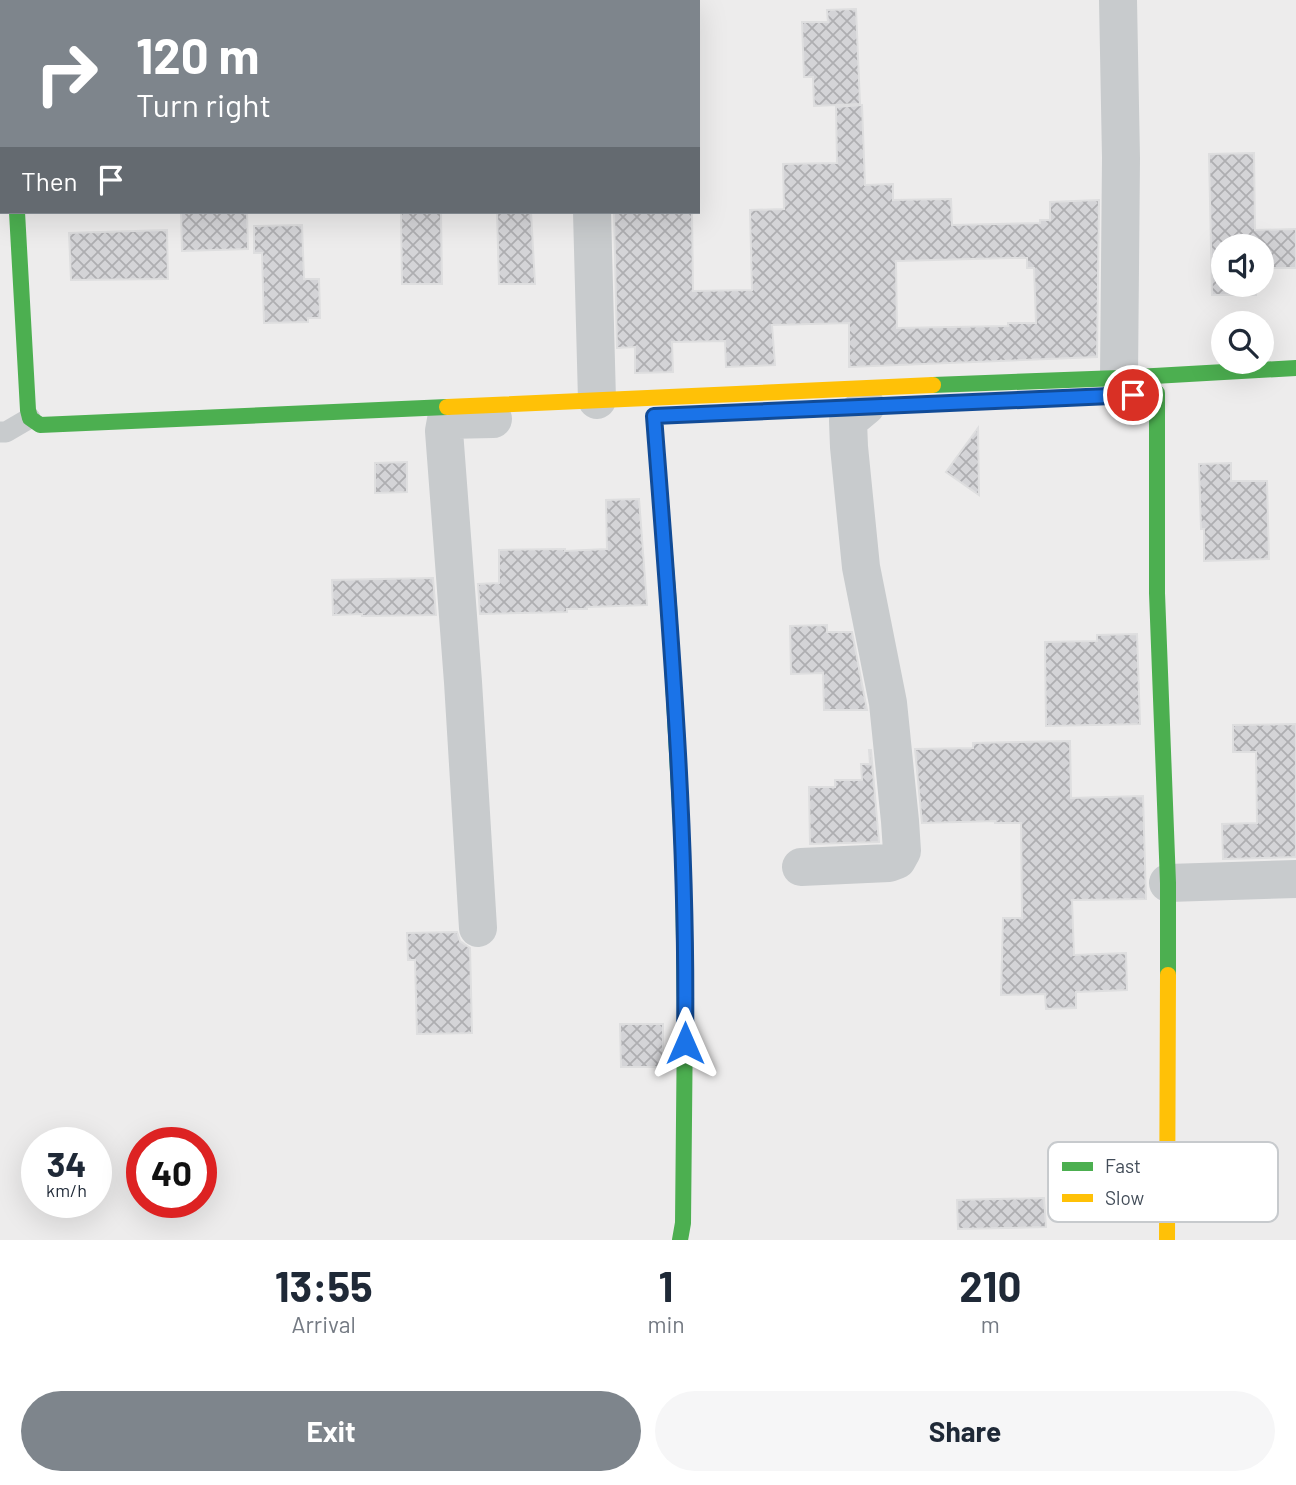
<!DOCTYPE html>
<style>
body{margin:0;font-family:Barlow,sans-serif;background:#f6f6f7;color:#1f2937;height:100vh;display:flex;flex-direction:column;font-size:26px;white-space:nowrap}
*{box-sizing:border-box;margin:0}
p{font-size:23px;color:#747a83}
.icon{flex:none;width:38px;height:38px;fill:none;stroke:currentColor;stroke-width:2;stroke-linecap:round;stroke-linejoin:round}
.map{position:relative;height:1240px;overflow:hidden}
.panel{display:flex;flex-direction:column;background:#fff;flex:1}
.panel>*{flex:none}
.banner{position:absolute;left:0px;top:0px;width:700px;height:214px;box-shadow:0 7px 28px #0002;background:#7e858c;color:#fff;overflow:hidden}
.fabs{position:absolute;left:1211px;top:234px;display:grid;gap:14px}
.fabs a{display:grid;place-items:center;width:63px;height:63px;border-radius:50%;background:#fff;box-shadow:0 7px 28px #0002;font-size:35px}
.speed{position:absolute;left:21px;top:1127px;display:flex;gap:14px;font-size:35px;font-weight:700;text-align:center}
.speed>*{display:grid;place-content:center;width:91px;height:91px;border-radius:50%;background:#fff;box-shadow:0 7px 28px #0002;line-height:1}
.speed small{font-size:18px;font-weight:400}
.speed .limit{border:10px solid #d22;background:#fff;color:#111}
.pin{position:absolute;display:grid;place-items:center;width:60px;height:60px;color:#fff;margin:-30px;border:4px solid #fff;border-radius:50%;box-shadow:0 2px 7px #0007}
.me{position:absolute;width:77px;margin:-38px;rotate:0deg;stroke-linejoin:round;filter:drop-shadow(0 0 5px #0008)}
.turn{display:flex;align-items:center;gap:24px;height:147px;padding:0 21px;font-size:32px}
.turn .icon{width:91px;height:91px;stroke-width:2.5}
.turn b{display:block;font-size:49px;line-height:60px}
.then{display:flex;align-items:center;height:66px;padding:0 21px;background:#0003;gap:14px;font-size:26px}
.eta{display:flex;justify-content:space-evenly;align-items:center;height:119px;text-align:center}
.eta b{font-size:42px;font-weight:700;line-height:49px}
.button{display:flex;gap:14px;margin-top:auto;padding:14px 21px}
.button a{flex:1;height:80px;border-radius:42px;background:#7e858c;color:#fff;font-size:28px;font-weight:700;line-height:80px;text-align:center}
.button a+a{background:#f6f6f7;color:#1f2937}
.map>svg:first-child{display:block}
</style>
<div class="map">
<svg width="1296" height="1240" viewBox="0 0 1296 1240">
<defs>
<pattern id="building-cross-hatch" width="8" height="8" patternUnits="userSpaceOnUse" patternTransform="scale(1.75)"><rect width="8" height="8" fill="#d4d4d7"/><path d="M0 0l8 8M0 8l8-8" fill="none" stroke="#aeaeb1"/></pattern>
</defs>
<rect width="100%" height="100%" fill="#edecec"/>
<path fill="url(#building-cross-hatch)" stroke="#dededf" stroke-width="2" fill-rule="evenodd" d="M 856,9 L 860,104 L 814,106 L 813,77 L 804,77 L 802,22 L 828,22 L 827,10 Z
M 862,105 L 865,185 L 893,184 L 893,200 L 951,199 L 952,225 L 1040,223 L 1040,220 L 1050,220 L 1050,202 L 1099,200 L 1097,357 L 849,367 L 849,323 L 772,325 L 775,365 L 726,367 L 725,341 L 672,342 L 673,372 L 635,373 L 635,347 L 617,348 L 614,212 L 692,212 L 693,291 L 752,290 L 750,210 L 784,209 L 783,164 L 837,163 L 836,107 ZM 1010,258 L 1027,258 L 1027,268 L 1034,268 L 1036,323 L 1008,323 L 1008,326 L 897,328 L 896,261 Z
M 1254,153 L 1255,230 L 1296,229 L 1296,268 L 1262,268 L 1262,247 L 1223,247 L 1223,285 L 1256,285 L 1256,295 L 1212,295 L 1209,154 Z
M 181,212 L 247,212 L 248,249 L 182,251 Z
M 401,212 L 441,212 L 442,284 L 402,284 Z
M 497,212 L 531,212 L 535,284 L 499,284 Z
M 302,225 L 304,279 L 319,279 L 320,318 L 308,318 L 308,322 L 264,323 L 262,253 L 254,253 L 254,226 Z
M 167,230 L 168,279 L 71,280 L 69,233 Z
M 978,428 L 979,495 L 946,472 Z
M 407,462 L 407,492 L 375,493 L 375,463 Z
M 1231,463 L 1231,481 L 1267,481 L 1269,559 L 1204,561 L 1204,529 L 1201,529 L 1199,464 Z
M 639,499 L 647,605 L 587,607 L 587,609 L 567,609 L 567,612 L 480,614 L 478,584 L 499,583 L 499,550 L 565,549 L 565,551 L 607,549 L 606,500 Z
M 433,578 L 436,615 L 362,616 L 362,614 L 333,615 L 332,580 Z
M 827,625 L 827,632 L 852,632 L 867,710 L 824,710 L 823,673 L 791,674 L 790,626 Z
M 1137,634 L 1140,724 L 1046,726 L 1045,642 L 1097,641 L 1097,635 Z
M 1296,724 L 1296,857 L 1223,859 L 1222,824 L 1257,823 L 1256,752 L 1233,752 L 1233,725 Z
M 1070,741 L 1071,798 L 1143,796 L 1146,899 L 1072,900 L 1074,955 L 1126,953 L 1127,990 L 1076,992 L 1076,1008 L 1046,1009 L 1045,994 L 1001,995 L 1003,918 L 1022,918 L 1021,823 L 995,823 L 995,821 L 922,823 L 915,749 L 973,748 L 973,743 Z
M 869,750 L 871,750 L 879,842 L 810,844 L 809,787 L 835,787 L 835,780 L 862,780 L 861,764 L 870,764 Z
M 457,932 L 460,941 L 470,948 L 472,1033 L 417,1034 L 415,960 L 408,960 L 407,933 Z
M 620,1024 L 663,1024 L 663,1067 L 621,1067 Z
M 1044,1198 L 1046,1227 L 958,1229 L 957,1200 Z"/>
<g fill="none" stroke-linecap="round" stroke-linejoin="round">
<path stroke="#c8cbcd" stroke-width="21" d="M 0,432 L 6,432 L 30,418"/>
<path stroke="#c8cbcd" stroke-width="38" d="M 6,0 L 6,2
M 584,0 L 584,2
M 1118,0 L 1121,158 L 1119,378
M 592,212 L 597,400
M 801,867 L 889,863 L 897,860 L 902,851 L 900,821 L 888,703 L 861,567 L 849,447 L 848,421 L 866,406
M 1168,883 L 1296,879
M 478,928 L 463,682 L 444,431 L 446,420 L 493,419"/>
<path stroke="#4caf50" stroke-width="16" d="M 17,212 L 28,410 L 30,418 L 40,425 L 447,407
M 933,385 L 1119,378 L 1296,368
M 1157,393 L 1157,593 L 1168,883 L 1168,975
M 654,416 L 669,605 L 683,864 L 685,1017 L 683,1223 L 680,1240"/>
<path stroke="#ffc107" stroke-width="16" d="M 447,407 L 933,385
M 1167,1240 L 1168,975"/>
</g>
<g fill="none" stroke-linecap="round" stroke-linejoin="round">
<defs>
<path id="route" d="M 685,1043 C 688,834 670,625 654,416 L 1133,395"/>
</defs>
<use href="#route" stroke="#114b97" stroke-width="18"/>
<use href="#route" stroke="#1a73e8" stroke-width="12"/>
</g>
<rect x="1048" y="1142" width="230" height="80" rx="10" fill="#fff" stroke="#c7cacd" stroke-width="2"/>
<rect x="1062" y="1162" width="31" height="9" fill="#4caf50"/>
<rect x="1062" y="1194" width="31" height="8" fill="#ffc107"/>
<g font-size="19" fill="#434d59">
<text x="1105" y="1173">Fast</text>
<text x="1105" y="1205">Slow</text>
</g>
</svg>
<div class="fabs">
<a><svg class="icon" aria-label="sound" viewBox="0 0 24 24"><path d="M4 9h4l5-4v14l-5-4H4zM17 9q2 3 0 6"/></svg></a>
<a><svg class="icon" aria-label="search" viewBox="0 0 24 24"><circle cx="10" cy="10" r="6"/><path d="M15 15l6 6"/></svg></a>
</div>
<div class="speed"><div>34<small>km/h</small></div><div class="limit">40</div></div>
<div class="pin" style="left:1133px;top:395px;background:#d93025"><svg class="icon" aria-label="arrive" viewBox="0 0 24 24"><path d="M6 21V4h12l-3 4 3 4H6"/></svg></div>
<svg class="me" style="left:685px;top:1043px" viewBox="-20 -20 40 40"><path d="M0-17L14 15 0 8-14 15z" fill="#1a73e8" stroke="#fff" stroke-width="4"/></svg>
<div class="banner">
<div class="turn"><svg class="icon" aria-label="right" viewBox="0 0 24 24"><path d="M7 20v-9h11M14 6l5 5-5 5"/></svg><div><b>120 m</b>Turn right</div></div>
<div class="then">Then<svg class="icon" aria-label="arrive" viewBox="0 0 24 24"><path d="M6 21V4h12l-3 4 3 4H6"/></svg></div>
</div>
</div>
<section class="panel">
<div class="eta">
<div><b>13:55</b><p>Arrival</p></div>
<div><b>1</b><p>min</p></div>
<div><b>210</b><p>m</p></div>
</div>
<div class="button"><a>Exit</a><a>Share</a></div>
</section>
